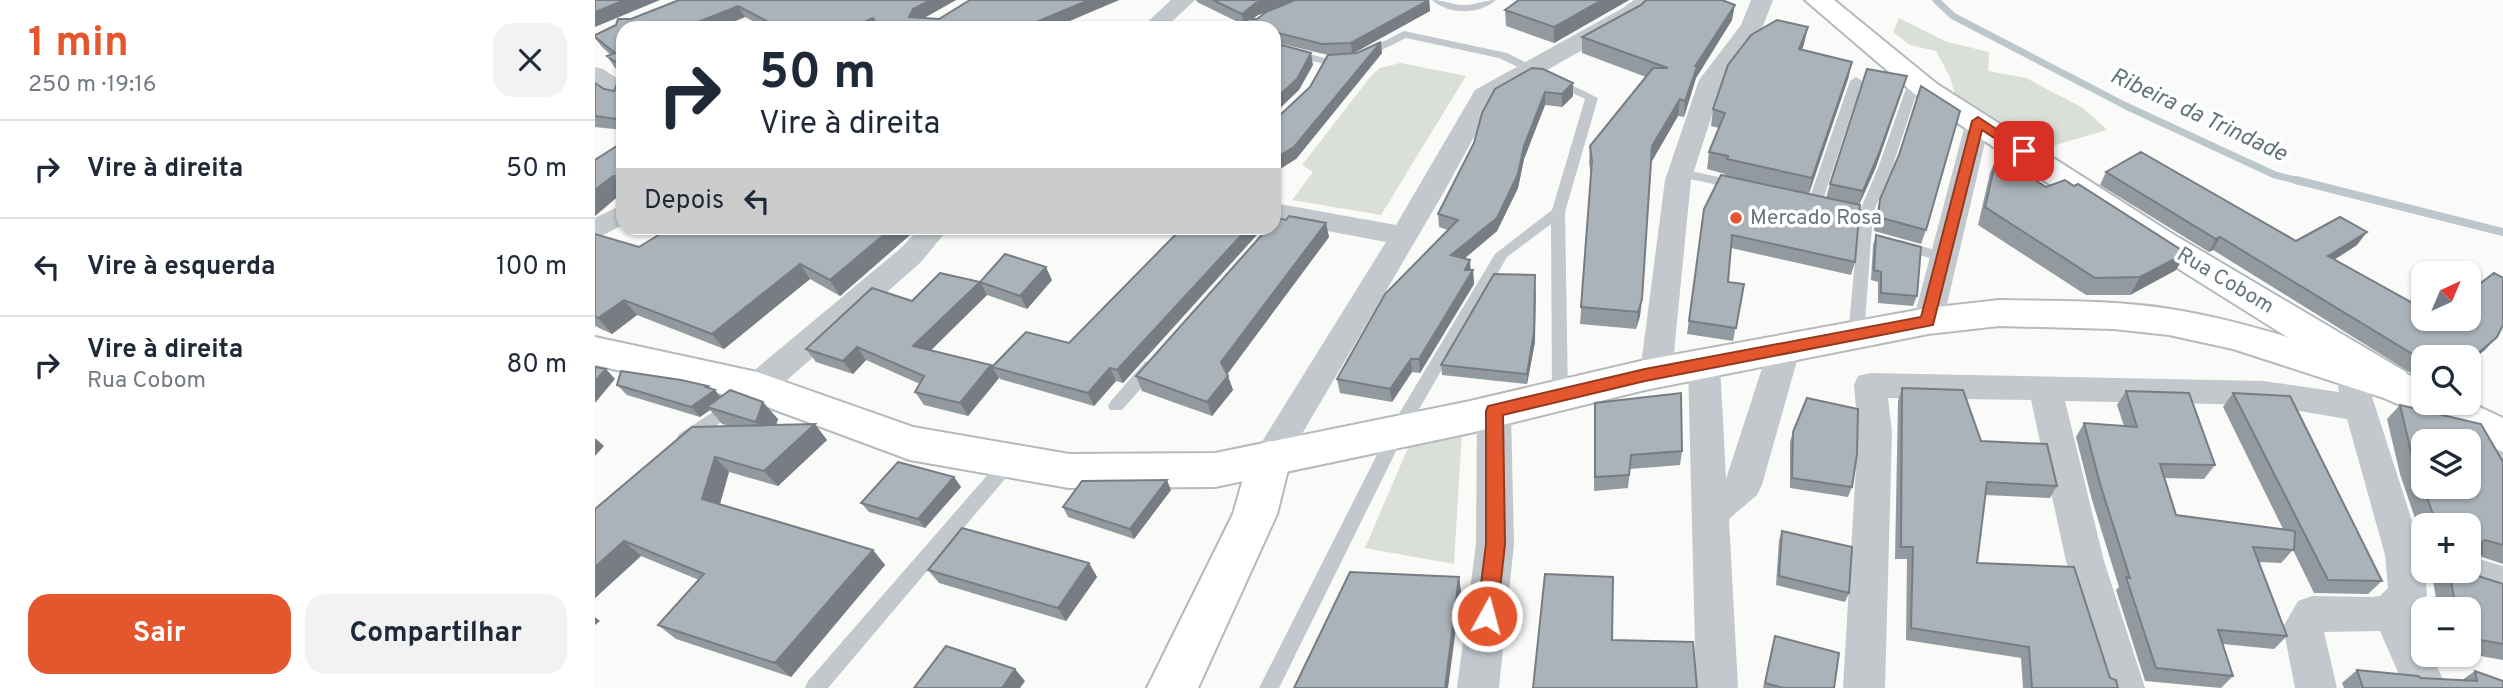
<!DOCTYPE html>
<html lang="pt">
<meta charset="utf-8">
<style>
body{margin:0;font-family:Overpass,sans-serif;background:#f2f2f3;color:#1f2937;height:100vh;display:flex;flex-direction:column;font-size:26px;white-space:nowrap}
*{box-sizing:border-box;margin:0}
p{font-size:23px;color:#747a83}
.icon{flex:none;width:38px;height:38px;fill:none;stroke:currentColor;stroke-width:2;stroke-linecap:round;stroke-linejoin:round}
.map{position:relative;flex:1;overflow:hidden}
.side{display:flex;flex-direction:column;background:#fff;width:595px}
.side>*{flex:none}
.guide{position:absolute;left:21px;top:21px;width:665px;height:214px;border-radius:21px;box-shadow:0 2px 5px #0004;background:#fff;color:#1f2937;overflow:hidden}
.needle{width:46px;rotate:44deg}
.buttons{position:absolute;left:1816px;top:261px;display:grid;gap:14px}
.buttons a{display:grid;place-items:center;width:70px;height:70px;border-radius:14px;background:#fff;box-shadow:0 2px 5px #0004;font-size:35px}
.pin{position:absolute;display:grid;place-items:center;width:60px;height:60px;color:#fff;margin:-30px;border-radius:14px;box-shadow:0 4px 10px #0006}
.me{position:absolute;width:77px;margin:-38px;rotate:7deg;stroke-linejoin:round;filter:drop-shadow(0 0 5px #0008)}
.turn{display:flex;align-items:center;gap:24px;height:147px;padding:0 28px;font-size:32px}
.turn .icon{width:91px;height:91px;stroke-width:2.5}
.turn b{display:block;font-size:49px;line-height:60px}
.then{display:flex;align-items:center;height:66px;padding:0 28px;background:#0003;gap:14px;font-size:26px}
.round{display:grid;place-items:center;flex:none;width:74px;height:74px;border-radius:21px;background:#f2f2f3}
.head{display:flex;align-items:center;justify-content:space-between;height:119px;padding:0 28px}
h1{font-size:42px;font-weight:700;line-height:52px;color:#e4572e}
.action{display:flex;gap:14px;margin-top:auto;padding:14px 28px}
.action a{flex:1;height:80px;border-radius:21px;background:#e4572e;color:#fff;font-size:28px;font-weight:700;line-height:80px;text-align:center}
.action a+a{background:#f2f2f3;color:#1f2937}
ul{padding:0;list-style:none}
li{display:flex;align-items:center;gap:21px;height:98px;padding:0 28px;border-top:2px solid #e0e1e3}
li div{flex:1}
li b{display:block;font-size:26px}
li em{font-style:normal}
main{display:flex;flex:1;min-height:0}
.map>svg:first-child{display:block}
</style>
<main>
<section class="side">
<div class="head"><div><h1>1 min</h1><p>250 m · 19:16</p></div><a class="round"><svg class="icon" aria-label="close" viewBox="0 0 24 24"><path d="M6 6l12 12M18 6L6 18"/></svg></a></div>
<ul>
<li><svg class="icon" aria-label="right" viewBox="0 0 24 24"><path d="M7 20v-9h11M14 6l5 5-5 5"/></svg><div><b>Vire à direita</b></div><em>50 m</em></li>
<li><svg class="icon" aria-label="left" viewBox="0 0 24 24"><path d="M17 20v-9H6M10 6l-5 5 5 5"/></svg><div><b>Vire à esquerda</b></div><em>100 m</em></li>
<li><svg class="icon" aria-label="right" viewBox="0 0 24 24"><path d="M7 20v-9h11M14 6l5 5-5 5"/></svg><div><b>Vire à direita</b><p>Rua Cobom</p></div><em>80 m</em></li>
</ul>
<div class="action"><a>Sair</a><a>Compartilhar</a></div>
</section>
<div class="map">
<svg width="1908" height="688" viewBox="0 0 1908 688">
<rect width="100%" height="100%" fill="#fafaf8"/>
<path fill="#dadfd7" d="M 1304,18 L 1352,42 L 1394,52 L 1393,71 L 1431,78 L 1488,108 L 1512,130 L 1454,147 L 1423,135 L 1361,98 L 1355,77 L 1341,51 L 1315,45 L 1298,32 Z
M 805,63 L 871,76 L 786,215 L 697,200 L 718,172 L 707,165 L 776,76 L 785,68 Z
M 867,432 L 859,564 L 770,548 L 816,441 Z"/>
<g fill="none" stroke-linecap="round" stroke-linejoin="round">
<path stroke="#bbc7cb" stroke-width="7" d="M 1341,0 L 1358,16 L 1531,106 L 1680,175 L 1708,182"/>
<path stroke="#bbc7cb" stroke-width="8" d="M 1701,180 L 1908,232"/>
<defs>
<path id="secondary" d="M 1210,0 L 1239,0 L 1342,84 L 1576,233 L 1811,372 L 1817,383 L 1811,394 L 1797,398 L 1783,394 L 1552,249 L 1322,96 Z
M 675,441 L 690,446 L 696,458 L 682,514 L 603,688 L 552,688 L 638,514 L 654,458 L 660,446 Z"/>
<path id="primary" d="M 1404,300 C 1461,301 1519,300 1575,309 C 1658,322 1737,352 1817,376 L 1829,382 L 1829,402 L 1874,402 L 1908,418 L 1908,452 L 1789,398 L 1638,349 L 1574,335 L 1519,329 L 1404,326 L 1333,334 L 1050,390 L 875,433 L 620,487 L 474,488 L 315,460 L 156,401 L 0,365 L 0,337 L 162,372 L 318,427 L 474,454 L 620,453 L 875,401 L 1050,360 L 1333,308 Z"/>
</defs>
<use href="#secondary" stroke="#b3babf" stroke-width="4"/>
<use href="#primary" stroke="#b5babe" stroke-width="4"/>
<path fill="#c3c8cc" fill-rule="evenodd" d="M 837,0 C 849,0 860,6 872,5 C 882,4 891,0 901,0 C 884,15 854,15 837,0 Z
M 809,31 L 912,53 L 1003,98 L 970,212 L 973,395 L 971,399 L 959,399 L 957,395 L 956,224 L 912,257 L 809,435 L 684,688 L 664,688 L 796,427 L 900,254 L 957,210 L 990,99 L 904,58 L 811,38 L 760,63 L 729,64 L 679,51 L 679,44 L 729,58 L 758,57 Z
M 1320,76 L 1326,80 L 1297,168 L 1278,213 L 1269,336 L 1261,342 L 1253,336 L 1264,216 L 1238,211 L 1236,208 L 1243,204 L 1266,208 L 1283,168 L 1314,80 Z
M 1261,77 L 1267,81 L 1227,203 L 1220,207 L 1203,203 L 1201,200 L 1203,197 L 1215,197 L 1255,81 Z
M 1086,169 L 1147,182 L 1149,185 L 1142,189 L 1081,176 L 1079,173 Z
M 1305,240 L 1354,254 L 1356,257 L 1349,262 L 1300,248 L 1298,245 Z
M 556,360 L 562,362 L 564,366 L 562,370 L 527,410 L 515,410 L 513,406 L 515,402 L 550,362 Z
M 138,399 L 144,401 L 146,405 L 144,409 L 96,444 L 84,444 L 81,439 L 84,434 Z
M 415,454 L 421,456 L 424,461 L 421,466 L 233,688 L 210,688 L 213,681 L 409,456 Z"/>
<path fill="#c3c8cc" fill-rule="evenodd" d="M 576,0 L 600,0 L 570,28 L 546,28 Z
M 1039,0 L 1063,0 L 1044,18 L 899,100 L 849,192 L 687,468 L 675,472 L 663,468 L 658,458 L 663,448 L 791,242 L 679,221 L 679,203 L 801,225 L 880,90 L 1028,8 Z
M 1156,0 L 1178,0 L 1168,26 L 1128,81 L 1096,180 L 1077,373 L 1072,381 L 1061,385 L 1050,381 L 1045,373 L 1070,180 L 1104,80 L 1146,25 Z
M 0,67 L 8,69 L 28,82 L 28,100 L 19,98 L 0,85 Z
M 1383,114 L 1392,116 L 1395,121 L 1348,321 L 1344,329 L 1333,332 L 1322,329 L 1318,321 L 1371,121 L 1374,116 Z
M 28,204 L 28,225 L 0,239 L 0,218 Z
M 325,228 L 354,228 L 326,262 L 174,396 L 162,399 L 150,396 L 146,387 L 150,378 L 306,248 Z
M 1189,339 L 1200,342 L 1205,350 L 1167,485 L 1162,495 L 1134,519 L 1143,688 L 1101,688 L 1093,364 L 1098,356 L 1109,352 L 1120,356 L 1125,364 L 1131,479 L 1173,350 L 1178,342 Z
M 1275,373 L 1668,381 L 1744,392 L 1743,387 L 1747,378 L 1759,375 L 1771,378 L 1828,555 L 1832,594 L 1827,606 L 1818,615 L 1829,638 L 1829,654 L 1836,654 L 1852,688 L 1810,688 L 1785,631 L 1729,632 L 1742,688 L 1700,688 L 1688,627 L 1703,601 L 1717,596 L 1777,597 L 1785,596 L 1793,588 L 1790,555 L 1752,419 L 1668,405 L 1470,401 L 1509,561 L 1550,688 L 1508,688 L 1471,561 L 1436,400 L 1293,398 L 1297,432 L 1290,688 L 1248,688 L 1263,432 L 1259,385 L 1263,376 Z
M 899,398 L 911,402 L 916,411 L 919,544 L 904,688 L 862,688 L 881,544 L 882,411 L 887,402 Z
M 1895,417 L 1908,422 L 1908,481 L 1896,477 L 1878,430 L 1883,421 Z
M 1874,556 L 1908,566 L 1908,600 L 1851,582 L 1845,570 L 1874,570 Z"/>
<use href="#secondary" fill="#fff" fill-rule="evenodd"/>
<use href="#primary" fill="#fff" fill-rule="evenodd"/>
</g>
<path fill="#929a9f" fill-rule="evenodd" d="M 84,0 L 361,0 L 328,18 L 344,19 L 524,0 L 458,28 L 171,28 L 150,17 L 123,28 L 28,28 L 28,73 L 20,68 L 12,56 L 16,55 L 7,47 L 0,38 L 0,35 Z
M 601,0 L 834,0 L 835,11 L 759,53 L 787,53 L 701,159 L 682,118 L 715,87 L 733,55 L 679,42 L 679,28 L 649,25 L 602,2 ZM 676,10 L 662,19 L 657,19 L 663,15 Z
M 924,0 L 1034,0 L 959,43 L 911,26 L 910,10 Z
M 1046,5 L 1137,20 L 1101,78 L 1089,117 L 1083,116 L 1056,162 L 1045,316 L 1041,329 L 985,324 L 996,175 L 994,163 L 995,146 L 1051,77 L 987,53 L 987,37 Z
M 1209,44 L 1207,50 L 1257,62 L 1253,79 L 1214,194 L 1231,198 L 1235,184 L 1308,90 L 1281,167 L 1264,205 L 1260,262 L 1256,275 L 1136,248 L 1133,282 L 1149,284 L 1138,341 L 1092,334 L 1109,209 L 1129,176 L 1130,174 L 1112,169 L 1114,152 L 1124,128 L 1116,126 L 1118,109 Z
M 937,68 L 978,96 L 967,107 L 950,105 L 929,159 L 923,188 L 902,231 L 869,259 L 875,270 L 878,270 L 879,284 L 825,373 L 817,372 L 797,402 L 745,393 L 742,379 L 853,230 L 844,227 L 843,214 Z
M 0,83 L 9,89 L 19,91 L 28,84 L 28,130 L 0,127 Z
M 28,142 L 28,192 L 0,216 L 0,160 Z
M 1402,156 L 1451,187 L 1591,253 L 1581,270 L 1535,295 L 1491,295 L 1383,225 L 1395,173 Z
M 1511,172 L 1701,241 L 1762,245 L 1739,260 L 1829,318 L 1890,350 L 1829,357 L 1829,381 L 1618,250 L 1614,252 L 1505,185 Z
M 1285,199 L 1331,230 L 1326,244 L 1279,231 L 1281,214 Z
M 691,220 L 731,223 L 734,237 L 632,374 L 638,390 L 617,416 L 547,391 L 541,376 Z
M 559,228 L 668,228 L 528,383 L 521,381 L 499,406 L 405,379 L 397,367 L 474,343 L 582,233 Z
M 0,234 L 44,247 L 315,235 L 245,296 L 215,279 L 129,349 L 42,315 L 17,334 L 0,326 Z
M 1281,235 L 1322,296 L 1318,306 L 1283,303 L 1283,282 L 1276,280 L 1278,245 Z
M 457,280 L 432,309 L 392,295 L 336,350 L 396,365 L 404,378 L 373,416 L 329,405 L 320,392 L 325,384 L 271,360 L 258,374 L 221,362 L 211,349 L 317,301 L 385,282 Z
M 940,342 L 932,384 L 847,375 L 846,365 Z
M 22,385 L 113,386 L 125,397 L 183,419 L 181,425 L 232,440 L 183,486 L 134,472 L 125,504 L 278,550 L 290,565 L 196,677 L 81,639 L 63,625 L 104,580 L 46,556 L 0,598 L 0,509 L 135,426 L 127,424 L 115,410 L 105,417 L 32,395 Z
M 1307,388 L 1386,441 L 1462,486 L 1455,498 L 1390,495 L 1382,563 L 1515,678 L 1523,688 L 1428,688 L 1426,658 L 1311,640 L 1312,559 L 1300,559 L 1303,401 Z
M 1531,391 L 1620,465 L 1609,479 L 1569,478 L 1581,515 L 1688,529 L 1628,407 L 1638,393 L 1787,581 L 1773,594 L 1719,593 L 1698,550 L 1686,563 L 1663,562 L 1692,636 L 1679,649 L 1628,644 L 1638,676 L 1626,688 L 1550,681 L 1521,590 L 1524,587 L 1497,500 L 1481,437 L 1489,423 L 1529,426 L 1522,405 Z
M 1000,403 L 1087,451 L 1085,465 L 1035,469 L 1033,488 L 999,491 Z
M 1805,405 L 1908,462 L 1908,564 L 1884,556 L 1874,565 L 1874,525 L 1829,525 L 1829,539 L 1827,539 L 1805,474 L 1792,419 Z
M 1198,432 L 1257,487 L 1253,497 L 1195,488 L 1195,442 Z
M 359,477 L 366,487 L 330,528 L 274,512 L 266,503 Z
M 576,490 L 539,539 L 473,517 L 468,507 Z
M 1187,531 L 1254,593 L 1250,602 L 1181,585 L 1184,540 Z
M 494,563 L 502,577 L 471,621 L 344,583 L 333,570 Z
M 1836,570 L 1865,570 L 1908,584 L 1908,660 L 1874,654 L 1874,609 L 1843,609 Z
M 1180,636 L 1239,688 L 1168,688 Z
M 1762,670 L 1826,678 L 1867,680 L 1880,671 L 1908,688 L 1749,688 L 1747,683 Z"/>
<path fill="#777d82" d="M 30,0 L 65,0 L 0,27 L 0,12 Z
M 336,0 L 361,0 L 324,21 L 314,17 L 318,9 Z
M 494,0 L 524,0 L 458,28 L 427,28 Z
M 670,0 L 704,0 L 663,15 L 649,25 L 647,14 L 661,3 Z
M 834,0 L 835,11 L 757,54 L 756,43 Z
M 1007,0 L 1034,0 L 959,43 L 959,27 Z
M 1140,5 L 1137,20 L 1101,78 L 1089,117 L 1090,101 L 1101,65 Z
M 143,6 L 150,17 L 123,28 L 90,27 Z
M 278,18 L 283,28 L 256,28 Z
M 1213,27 L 1209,44 L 1200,65 L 1204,49 Z
M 786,42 L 787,53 L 701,159 L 679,173 L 679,159 Z
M 716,53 L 718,65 L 704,90 L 679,114 L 679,100 Z
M 1257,62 L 1253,79 L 1213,195 L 1217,178 Z
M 1312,76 L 1281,167 L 1264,205 L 1268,191 Z
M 978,83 L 978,96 L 967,107 L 967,94 Z
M 950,92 L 950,105 L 929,159 L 923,188 L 902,231 L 857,269 L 856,255 L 929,146 Z
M 1085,99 L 1083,116 L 1056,163 L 1057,146 Z
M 28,116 L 28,127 L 22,119 Z
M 18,176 L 28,189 L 28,192 L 0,216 L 0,190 Z
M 731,223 L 734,237 L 631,376 L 626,362 Z
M 297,228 L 311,228 L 315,235 L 245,296 L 235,280 Z
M 653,228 L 668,228 L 528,383 L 522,370 Z
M 1772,232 L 1762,245 L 1724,269 L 1733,256 Z
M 1625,237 L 1618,250 L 1614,252 L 1621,239 Z
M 1591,253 L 1581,270 L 1535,295 L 1545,277 Z
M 875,260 L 876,274 L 878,270 L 879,284 L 825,373 L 824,359 Z
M 205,264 L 215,279 L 129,349 L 117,334 Z
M 451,267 L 457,280 L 432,309 L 425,296 Z
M 385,282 L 392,295 L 327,359 L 318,346 Z
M 941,285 L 940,342 L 932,384 L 932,374 Z
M 1047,299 L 1045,316 L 1041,329 L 1043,312 Z
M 29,300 L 42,315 L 17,334 L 3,318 Z
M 1902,337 L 1890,350 L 1874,363 L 1874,361 Z
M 262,347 L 271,360 L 258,374 L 248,361 Z
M 816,359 L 817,372 L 797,402 L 795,389 Z
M 396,365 L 404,378 L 373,416 L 365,403 Z
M 515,368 L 521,381 L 499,406 L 493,393 Z
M 11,369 L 20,379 L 0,403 L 0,381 Z
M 633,376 L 638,390 L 617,416 L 612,402 Z
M 113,386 L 118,392 L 120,390 L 129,401 L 112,407 L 115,410 L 105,417 L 96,407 Z
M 168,402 L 183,419 L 176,439 L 161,422 Z
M 220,424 L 232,440 L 183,486 L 169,471 Z
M 0,438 L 9,446 L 0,456 Z
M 120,457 L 134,472 L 122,514 L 107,499 Z
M 359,477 L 366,487 L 330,528 L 323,519 Z
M 572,480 L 576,490 L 539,539 L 535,529 Z
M 29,541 L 46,556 L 0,598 L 0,567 Z
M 278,550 L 290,565 L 196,677 L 180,663 Z
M 494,563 L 502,577 L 471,621 L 463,608 Z
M 864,577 L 866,591 L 853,688 L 850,688 Z
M 0,617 L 5,621 L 0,625 Z
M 420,669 L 430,681 L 425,688 L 407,688 Z"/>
<path fill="#aab3b9" stroke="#777d82" stroke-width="2" fill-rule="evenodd" d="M 0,0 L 30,0 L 0,12 Z
M 84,0 L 336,0 L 318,9 L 314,17 L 344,19 L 375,0 L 494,0 L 427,28 L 284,28 L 278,18 L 256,28 L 185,28 L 143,6 L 90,27 L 91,28 L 28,28 L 28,67 L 12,56 L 20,53 L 0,37 L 0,35 L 21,25 L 23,19 L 36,19 Z
M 618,0 L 670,0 L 661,3 L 647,14 Z
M 700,0 L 834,0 L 756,43 L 727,44 L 679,32 L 679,28 L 646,28 L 653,19 L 662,19 L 671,12 Z
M 924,0 L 1007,0 L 959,27 L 910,10 Z
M 1051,0 L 1127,0 L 1140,5 L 1101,65 L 1103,64 L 1090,101 L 1085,99 L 1057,146 L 1047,299 L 1043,312 L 986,307 L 997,161 L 995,146 L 1058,68 L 1073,68 L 987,37 L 1046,5 Z
M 1182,20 L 1213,27 L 1204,49 L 1257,62 L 1217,178 L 1132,159 L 1133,156 L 1114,152 L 1130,113 L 1118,109 L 1133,65 L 1156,35 Z
M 786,42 L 699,147 L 679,159 L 679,119 L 682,118 L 715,87 L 733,55 L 762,53 Z
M 679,43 L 716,53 L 702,79 L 679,100 Z
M 937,68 L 948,69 L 978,83 L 967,94 L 950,92 L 929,146 L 923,174 L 902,218 L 856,255 L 875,260 L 870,270 L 878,270 L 824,359 L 816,359 L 795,389 L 742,379 L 790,294 L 863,220 L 843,214 L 879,143 L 887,113 L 900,89 Z
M 1272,69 L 1312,76 L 1284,153 L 1268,191 L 1235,184 Z
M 0,83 L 9,89 L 19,91 L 22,84 L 28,84 L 28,116 L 22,119 L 0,116 Z
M 1326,86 L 1365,111 L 1331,230 L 1283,217 L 1285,199 L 1304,155 Z
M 28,142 L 28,176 L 25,177 L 18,176 L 0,190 L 0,160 Z
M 1546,152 L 1701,241 L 1745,217 L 1772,232 L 1733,256 L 1816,302 L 1829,293 L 1829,318 L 1874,318 L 1874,292 L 1899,273 L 1908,278 L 1908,325 L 1902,337 L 1874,361 L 1874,357 L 1829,357 L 1829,361 L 1625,237 L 1621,239 L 1511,172 Z
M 1402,156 L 1451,187 L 1470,180 L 1479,186 L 1483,184 L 1591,253 L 1545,277 L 1500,278 L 1390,207 Z
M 1126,175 L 1265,205 L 1260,262 L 1137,235 L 1133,282 L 1149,284 L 1141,328 L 1094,321 L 1109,209 Z
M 694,216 L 731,223 L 626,362 L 633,376 L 612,402 L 541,376 L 673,228 L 679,228 L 679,221 L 682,218 L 691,220 Z
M 75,228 L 297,228 L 235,280 L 205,264 L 117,334 L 29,300 L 3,318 L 0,317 L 0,234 L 44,247 Z
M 587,228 L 653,228 L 522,370 L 515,368 L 493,393 L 397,367 L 431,332 L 474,343 Z
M 1281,235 L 1326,247 L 1322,296 L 1286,293 L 1286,272 L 1279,270 Z
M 410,254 L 451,267 L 425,296 L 385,282 Z
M 345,273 L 385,282 L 318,346 L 396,365 L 365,403 L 320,392 L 329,376 L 262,347 L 248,361 L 211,349 L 277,288 L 317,301 Z
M 899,274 L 940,275 L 939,332 L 932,374 L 846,365 Z
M 0,367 L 11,369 L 0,381 Z
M 26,371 L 86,380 L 113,386 L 111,387 L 120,390 L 96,407 L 22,385 Z
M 1307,388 L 1368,390 L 1386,441 L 1452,444 L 1462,486 L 1392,482 L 1382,563 L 1479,567 L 1515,678 L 1521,680 L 1523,688 L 1437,688 L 1434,647 L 1316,628 L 1318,547 L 1306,547 Z
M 135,390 L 168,402 L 161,422 L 112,407 Z
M 1531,391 L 1594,393 L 1620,465 L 1565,464 L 1581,515 L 1700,531 L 1699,550 L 1658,547 L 1692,636 L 1623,630 L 1638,676 L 1561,668 L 1531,577 L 1535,578 L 1506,487 L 1489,423 L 1542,427 Z
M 1086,393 L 1087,451 L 1036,455 L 1034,475 L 1000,477 L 1000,403 Z
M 1638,393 L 1695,396 L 1787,581 L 1733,580 Z
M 1212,398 L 1263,409 L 1262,454 L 1257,487 L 1197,478 L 1198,432 Z
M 1805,405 L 1886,424 L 1908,462 L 1908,545 L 1890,540 L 1887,542 L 1887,554 L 1874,555 L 1874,525 L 1842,525 L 1818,460 ZM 1829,441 L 1874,441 L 1874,486 L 1829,486 Z
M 220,424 L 169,471 L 120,457 L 107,499 L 278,550 L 180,663 L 63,625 L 109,574 L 29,541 L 0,567 L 0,509 L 97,427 Z
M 303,462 L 359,477 L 323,519 L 266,503 Z
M 572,480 L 535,529 L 468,507 L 487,481 Z
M 367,528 L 494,563 L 463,608 L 333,570 Z
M 1187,531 L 1257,547 L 1254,593 L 1184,576 Z
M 1854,570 L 1865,570 L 1908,584 L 1908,644 L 1874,638 L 1874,609 L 1861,609 Z
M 755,572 L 864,577 L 850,688 L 699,688 Z
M 950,574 L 1018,577 L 1017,640 L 1098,642 L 1102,688 L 938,688 Z
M 1180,636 L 1244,653 L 1239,688 L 1189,688 L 1170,683 Z
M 351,646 L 420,669 L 407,688 L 319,688 Z
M 1762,670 L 1823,676 L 1826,678 L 1882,681 L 1880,671 L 1908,681 L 1908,688 L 1768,688 Z"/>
<path fill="#e4572e" stroke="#94391e" stroke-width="2" d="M 1383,117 L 1435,151 L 1433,154 L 1424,154 L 1387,130 L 1338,325 L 1050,381 L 908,415 L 910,544 L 902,616 L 899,623 L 892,625 L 885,623 L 882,616 L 891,544 L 891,411 L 893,406 L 1050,369 L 1326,317 L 1377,121 Z"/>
<circle fill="#e4572e" stroke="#fff" stroke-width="2.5" cx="1141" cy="218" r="7"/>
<g text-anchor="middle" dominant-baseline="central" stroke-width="7" stroke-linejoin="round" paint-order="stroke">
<g font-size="21" fill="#657683" stroke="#fff" text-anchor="start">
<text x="1155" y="218">Mercado Rosa</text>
</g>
<g font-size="21" fill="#657683" stroke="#fff">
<text transform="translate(1630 281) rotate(31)">Rua Cobom</text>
</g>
<g font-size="23" font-style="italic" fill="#60757c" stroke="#fff">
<text transform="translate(1603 116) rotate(25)">Ribeira da Trindade</text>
</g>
</g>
</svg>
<div class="buttons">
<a><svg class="needle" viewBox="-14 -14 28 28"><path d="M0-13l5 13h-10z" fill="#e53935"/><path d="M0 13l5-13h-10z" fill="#747a83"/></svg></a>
<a><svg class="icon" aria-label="search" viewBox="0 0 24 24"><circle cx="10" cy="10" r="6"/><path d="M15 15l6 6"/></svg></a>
<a><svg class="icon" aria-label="layers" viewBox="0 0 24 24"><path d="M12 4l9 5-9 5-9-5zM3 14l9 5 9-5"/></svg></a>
<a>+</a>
<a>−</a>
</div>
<div class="pin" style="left:1429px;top:151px;background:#d93025"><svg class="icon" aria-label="arrive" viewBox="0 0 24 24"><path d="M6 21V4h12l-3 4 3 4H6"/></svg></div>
<svg class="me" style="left:892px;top:616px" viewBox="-20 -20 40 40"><circle r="17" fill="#e4572e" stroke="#fff" stroke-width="3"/><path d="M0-11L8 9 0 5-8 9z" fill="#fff"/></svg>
<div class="guide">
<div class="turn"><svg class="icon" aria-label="right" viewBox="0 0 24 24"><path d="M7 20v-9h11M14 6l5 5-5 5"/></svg><div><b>50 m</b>Vire à direita</div></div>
<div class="then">Depois<svg class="icon" aria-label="left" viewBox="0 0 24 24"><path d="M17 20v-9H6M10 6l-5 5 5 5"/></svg></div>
</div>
</div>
</main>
